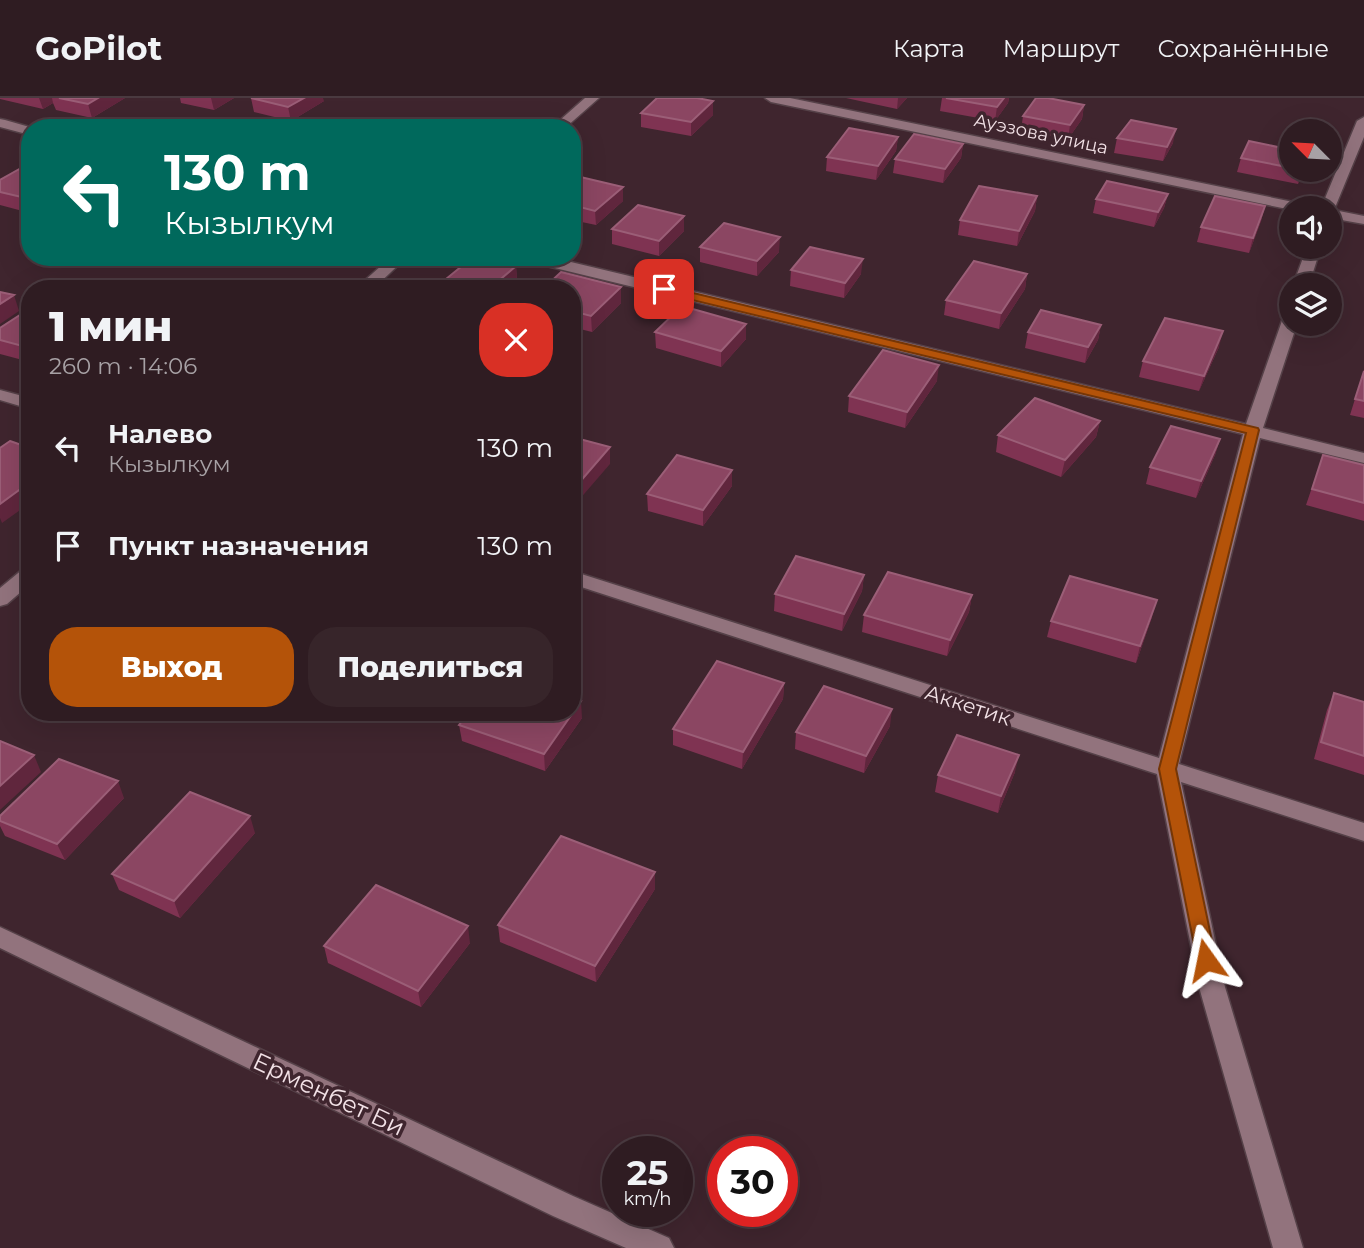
<!DOCTYPE html>
<html lang="ru">
<meta charset="utf-8">
<style>
body{margin:0;font-family:Montserrat,sans-serif;background:#37252a;color:#f1f3f6;height:100vh;display:flex;flex-direction:column;font-size:26px;white-space:nowrap}
*{box-sizing:border-box;margin:0}
p{font-size:23px;color:#a7a1a5}
.icon{flex:none;width:38px;height:38px;fill:none;stroke:currentColor;stroke-width:2;stroke-linecap:round;stroke-linejoin:round}
.map{position:relative;flex:1;overflow:hidden}
.details{position:absolute;left:21px;top:182px;width:560px;height:441px;display:flex;flex-direction:column;background:#2f1c22;border-radius:28px;box-shadow:0 7px 28px #0002,0 0 0 2px #4a3a40}
.details>*{flex:none}
.top-card{position:absolute;left:21px;top:21px;width:560px;height:147px;border-radius:28px;box-shadow:0 7px 28px #0002,0 0 0 2px #4a3a40;background:#00695c;color:#fff;overflow:hidden}
.needle{width:46px;rotate:294deg}
.controls{position:absolute;left:1279px;top:21px;display:grid;gap:14px}
.controls a{display:grid;place-items:center;width:63px;height:63px;border-radius:50%;background:#2f1c22;box-shadow:0 7px 28px #0002,0 0 0 2px #4a3a40;font-size:35px}
.speed{position:absolute;left:602px;top:1038px;display:flex;gap:14px;font-size:35px;font-weight:700;text-align:center}
.speed>*{display:grid;place-content:center;width:91px;height:91px;border-radius:50%;background:#2f1c22;box-shadow:0 7px 28px #0002,0 0 0 2px #4a3a40;line-height:1}
.speed small{font-size:18px;font-weight:400}
.speed .limit{border:10px solid #d22;background:#fff;color:#111}
.pin{position:absolute;display:grid;place-items:center;width:60px;height:60px;color:#fff;margin:-30px;border-radius:14px;box-shadow:0 4px 10px #0006}
.me{position:absolute;width:77px;margin:-38px;rotate:348deg;stroke-linejoin:round;filter:drop-shadow(0 0 5px #0008)}
.turn{display:flex;align-items:center;gap:24px;height:147px;padding:0 28px;font-size:32px}
.turn .icon{width:91px;height:91px;stroke-width:2.5}
.turn b{display:block;font-size:49px;line-height:60px}
.round{display:grid;place-items:center;flex:none;width:74px;height:74px;border-radius:28px;background:#37252a}
.overview{display:flex;align-items:center;justify-content:space-between;height:119px;padding:0 28px}
h1{font-size:42px;font-weight:800;line-height:52px}
.action{display:flex;gap:14px;margin-top:auto;padding:14px 28px}
.action a{flex:1;height:80px;border-radius:28px;background:#b45309;color:#fff;font-size:28px;font-weight:800;line-height:80px;text-align:center}
.action a+a{background:#37252a;color:#f1f3f6}
ul{padding:0;list-style:none}
li{display:flex;align-items:center;gap:21px;height:98px;padding:0 28px}
li div{flex:1}
li b{display:block;font-size:26px}
li em{font-style:normal}
header{display:flex;align-items:center;gap:42px;box-sizing:border-box;height:98px;padding:0 35px;background:#2f1c22;border-bottom:2px solid #4a3a40}
header strong{font-size:33px}
nav{display:flex;gap:38px;margin-inline-start:auto;font-size:24px}
.map>svg:first-child{display:block}
</style>
<header>
<strong>GoPilot</strong>
<nav><a>Карта</a><a>Маршрут</a><a>Сохранённые</a></nav>
</header>
<div class="map">
<svg width="1364" height="1150" viewBox="0 0 1364 1150">
<rect width="100%" height="100%" fill="#3f252e"/>
<g fill="none" stroke-linecap="round" stroke-linejoin="round">
<defs>
<path id="minor" d="M 585,0 L 599,0 L 565,30 L 551,30 Z
M 765,0 L 790,0 L 1303,106 L 1310,110 L 1292,112 L 771,4 Z
M 1364,19 L 1364,39 L 1334,112 L 1364,118 L 1364,126 L 1330,120 L 1330,110 L 1321,110 L 1357,23 Z
M 0,21 L 5,22 L 33,30 L 30,30 L 30,37 L 0,29 Z
M 1307,149 L 1321,149 L 1309,187 L 1293,187 Z
M 391,159 L 407,159 L 373,191 L 355,191 Z
M 523,159 L 550,159 L 1246,326 L 1284,217 L 1292,212 L 1292,226 L 1297,226 L 1263,330 L 1364,355 L 1364,365 L 1260,340 L 1179,666 L 1364,725 L 1364,743 L 1181,684 L 1225,889 L 1303,1150 L 1273,1150 L 1199,889 L 1157,676 L 572,486 L 572,473 L 1159,660 L 1243,336 L 530,164 Z
M 0,292 L 30,300 L 30,311 L 0,302 Z
M 30,469 L 30,486 L 7,506 L 0,508 L 0,490 L 23,471 Z
M 0,829 L 573,1098 L 669,1140 L 674,1150 L 626,1150 L 553,1118 L 0,850 Z"/>
</defs>
<use href="#minor" stroke="#554148" stroke-width="3"/>
<use href="#minor" fill="#92737d" fill-rule="evenodd"/>
</g>
<path fill="#7f3352" d="M 0,0 L 125,0 L 92,20 L 56,12 L 53,5 L 43,11 L 0,1 Z
M 180,0 L 234,0 L 214,12 L 181,5 Z
M 251,0 L 324,3 L 291,23 L 254,14 Z
M 846,0 L 907,0 L 897,11 Z
M 942,0 L 1009,0 L 1008,5 L 995,23 L 940,13 Z
M 1084,7 L 1082,21 L 1068,41 L 1021,32 L 1023,18 Z
M 641,15 L 713,17 L 691,38 L 641,29 Z
M 898,39 L 896,53 L 876,82 L 826,73 L 827,59 Z
M 1117,40 L 1173,45 L 1163,63 L 1114,55 Z
M 963,46 L 961,60 L 943,85 L 893,75 L 895,61 Z
M 1292,52 L 1292,72 L 1304,72 L 1298,86 L 1237,74 L 1241,60 Z
M 30,70 L 30,115 L 0,107 L 0,82 Z
M 572,77 L 623,89 L 623,103 L 596,127 L 572,122 Z
M 1168,96 L 1164,110 L 1154,129 L 1093,115 L 1096,101 Z
M 1037,98 L 1035,113 L 1017,148 L 958,137 L 960,122 Z
M 1265,108 L 1261,123 L 1249,155 L 1197,144 L 1201,129 Z
M 612,131 L 684,133 L 659,158 L 612,146 Z
M 700,149 L 779,154 L 757,178 L 700,164 Z
M 284,159 L 347,159 L 335,170 Z
M 516,168 L 517,183 L 509,191 L 448,191 L 446,181 Z
M 791,172 L 861,176 L 844,200 L 790,188 Z
M 1027,176 L 1025,191 L 999,231 L 944,217 L 946,202 Z
M 572,191 L 621,205 L 592,234 L 572,229 Z
M 30,214 L 30,264 L 0,256 L 0,230 Z
M 1101,227 L 1098,242 L 1085,265 L 1025,250 L 1028,234 Z
M 655,234 L 746,241 L 721,269 L 656,250 Z
M 1219,249 L 1199,293 L 1139,279 L 1143,263 Z
M 1364,272 L 1364,320 L 1350,317 Z
M 937,283 L 905,330 L 848,314 L 849,298 Z
M 1100,323 L 1096,339 L 1061,379 L 996,354 L 998,337 Z
M 1220,341 L 1215,357 L 1196,400 L 1146,386 L 1150,369 Z
M 1323,357 L 1364,367 L 1364,423 L 1306,407 Z
M 732,388 L 703,428 L 648,413 L 647,396 Z
M 864,477 L 862,493 L 842,533 L 774,513 L 775,496 Z
M 972,497 L 969,514 L 947,558 L 862,534 L 864,517 Z
M 1152,519 L 1136,565 L 1047,539 L 1051,523 Z
M 784,585 L 783,601 L 742,671 L 673,647 L 673,631 Z
M 1334,595 L 1364,604 L 1364,677 L 1314,661 L 1327,612 Z
M 582,620 L 545,673 L 462,643 L 459,627 Z
M 890,628 L 864,675 L 795,651 L 796,634 Z
M 1015,674 L 998,715 L 935,694 L 938,677 Z
M 124,700 L 65,762 L 5,738 L 0,728 L 0,718 Z
M 255,735 L 180,820 L 119,792 L 112,776 Z
M 655,791 L 596,884 L 500,844 L 498,827 Z
M 470,845 L 421,909 L 328,865 L 324,848 Z"/>
<path fill="#60263d" d="M 39,0 L 52,0 L 53,5 L 43,11 Z
M 98,0 L 125,0 L 92,20 L 88,6 Z
M 211,0 L 234,0 L 214,12 Z
M 304,0 L 323,0 L 324,3 L 291,23 L 288,9 Z
M 898,0 L 907,0 L 897,11 Z
M 1004,0 L 1009,0 L 1008,5 L 995,23 L 997,9 Z
M 713,3 L 713,17 L 691,38 L 691,24 Z
M 1084,7 L 1082,21 L 1068,41 L 1070,27 Z
M 1176,31 L 1173,45 L 1163,63 L 1167,49 Z
M 898,39 L 896,53 L 876,82 L 878,68 Z
M 963,46 L 961,60 L 943,85 L 945,71 Z
M 1302,72 L 1304,72 L 1298,86 Z
M 623,89 L 623,103 L 596,127 L 595,113 Z
M 1168,96 L 1164,110 L 1154,129 L 1158,114 Z
M 1037,98 L 1035,113 L 1017,148 L 1019,133 Z
M 1265,108 L 1261,123 L 1249,155 L 1253,140 Z
M 684,118 L 684,133 L 659,158 L 659,143 Z
M 780,139 L 779,154 L 757,178 L 757,163 Z
M 333,159 L 347,159 L 335,170 Z
M 863,161 L 861,176 L 844,200 L 845,185 Z
M 516,168 L 517,183 L 509,191 L 489,191 Z
M 1027,176 L 1025,191 L 999,231 L 1001,215 Z
M 621,189 L 621,205 L 592,234 L 591,218 Z
M 14,197 L 19,213 L 0,226 L 0,206 Z
M 746,226 L 746,241 L 721,269 L 721,253 Z
M 1101,227 L 1098,242 L 1085,265 L 1088,249 Z
M 1223,233 L 1219,249 L 1199,293 L 1204,278 Z
M 939,267 L 937,283 L 905,330 L 907,314 Z
M 1100,323 L 1096,339 L 1061,379 L 1065,362 Z
M 1220,341 L 1215,357 L 1196,400 L 1201,383 Z
M 610,349 L 610,366 L 572,410 L 572,393 Z
M 732,372 L 732,388 L 703,428 L 703,412 Z
M 30,384 L 30,405 L 2,425 L 0,420 L 0,406 Z
M 864,477 L 862,493 L 842,533 L 844,516 Z
M 972,497 L 969,514 L 947,558 L 950,542 Z
M 1157,502 L 1152,519 L 1136,565 L 1140,548 Z
M 784,585 L 783,601 L 742,671 L 743,654 Z
M 581,603 L 582,620 L 545,673 L 544,656 Z
M 892,611 L 890,628 L 864,675 L 866,658 Z
M 34,657 L 41,674 L 0,712 L 0,688 Z
M 1019,657 L 1015,674 L 998,715 L 1001,698 Z
M 118,683 L 124,700 L 65,762 L 57,746 Z
M 250,718 L 255,735 L 180,820 L 174,803 Z
M 655,774 L 655,791 L 596,884 L 595,868 Z
M 468,828 L 470,845 L 421,909 L 418,893 Z"/>
<path fill="#8b4662" stroke="#9b5e77" stroke-width="2" d="M 59,0 L 98,0 L 88,6 Z
M 251,0 L 304,0 L 288,9 Z
M 657,0 L 697,0 L 713,3 L 691,24 L 641,15 Z
M 946,0 L 1004,0 L 997,9 Z
M 1036,0 L 1048,0 L 1084,7 L 1070,27 L 1023,18 Z
M 1131,22 L 1176,31 L 1167,49 L 1117,40 Z
M 849,30 L 898,39 L 878,68 L 827,59 Z
M 914,36 L 963,46 L 945,71 L 895,61 Z
M 1249,43 L 1292,52 L 1292,70 L 1241,60 Z
M 23,69 L 30,70 L 30,101 L 0,94 L 0,82 Z
M 572,77 L 623,89 L 595,113 L 572,107 Z
M 1107,83 L 1168,96 L 1158,114 L 1096,101 Z
M 979,88 L 1037,98 L 1019,133 L 960,122 Z
M 1215,98 L 1265,108 L 1253,140 L 1201,129 Z
M 638,107 L 684,118 L 659,143 L 612,131 Z
M 724,125 L 780,139 L 757,163 L 700,149 Z
M 810,149 L 863,161 L 845,185 L 791,172 Z
M 473,159 L 483,159 L 516,168 L 489,191 L 481,191 L 446,181 Z
M 974,163 L 1027,176 L 1001,215 L 946,202 Z
M 561,174 L 621,189 L 591,218 L 572,213 L 572,191 L 543,191 Z
M 0,194 L 14,197 L 0,206 Z
M 682,208 L 746,226 L 721,253 L 655,234 Z
M 1041,212 L 1101,227 L 1088,249 L 1028,234 Z
M 26,213 L 30,214 L 30,250 L 0,242 L 0,230 Z
M 1165,220 L 1223,233 L 1204,278 L 1143,263 Z
M 883,252 L 939,267 L 907,314 L 849,298 Z
M 1364,273 L 1364,303 L 1355,301 Z
M 1035,300 L 1100,323 L 1065,362 L 998,337 Z
M 1171,328 L 1220,341 L 1201,383 L 1150,369 Z
M 572,339 L 610,349 L 572,393 Z
M 10,343 L 30,350 L 30,384 L 0,406 L 0,350 Z
M 677,357 L 732,372 L 703,412 L 647,396 Z
M 1323,357 L 1364,367 L 1364,405 L 1312,391 Z
M 796,458 L 864,477 L 844,516 L 775,496 Z
M 888,474 L 972,497 L 950,542 L 864,517 Z
M 1070,478 L 1157,502 L 1140,548 L 1051,523 Z
M 717,563 L 784,585 L 743,654 L 673,631 Z
M 824,588 L 892,611 L 866,658 L 796,634 Z
M 1334,595 L 1364,604 L 1364,658 L 1321,644 Z
M 572,600 L 581,603 L 544,656 L 459,627 L 469,614 L 572,614 Z
M 957,637 L 1019,657 L 1001,698 L 938,677 Z
M 0,643 L 34,657 L 0,688 Z
M 59,661 L 118,683 L 57,746 L 0,723 L 0,718 Z
M 190,694 L 250,718 L 174,803 L 112,776 Z
M 561,738 L 655,774 L 595,868 L 498,827 Z
M 376,787 L 468,828 L 418,893 L 324,848 Z"/>
<path fill="#b45309" stroke="#753606" stroke-width="2" d="M 664,188 L 1258,330 L 1259,332 L 1176,671 L 1216,862 L 1213,867 L 1206,870 L 1199,867 L 1197,862 L 1159,671 L 1246,335 L 659,194 L 658,191 Z"/>
<g text-anchor="middle" dominant-baseline="central" stroke-width="7" stroke-linejoin="round" paint-order="stroke">
<g font-size="18" fill="#f2e1e6" stroke="#3f252e">
<text transform="translate(1041 36) rotate(12)">Ауэзова улица</text>
</g>
<g font-size="21" fill="#f2e1e6" stroke="#3f252e">
<text transform="translate(968 607) rotate(18)">Аккетик</text>
</g>
<g font-size="24" fill="#f2e1e6" stroke="#3f252e">
<text transform="translate(329 996) rotate(25)">Ерменбет Би</text>
</g>
</g>
</svg>
<div class="controls">
<a><svg class="needle" viewBox="-14 -14 28 28"><path d="M0-13l5 13h-10z" fill="#e53935"/><path d="M0 13l5-13h-10z" fill="#a7a1a5"/></svg></a>
<a><svg class="icon" aria-label="sound" viewBox="0 0 24 24"><path d="M4 9h4l5-4v14l-5-4H4zM17 9q2 3 0 6"/></svg></a>
<a><svg class="icon" aria-label="layers" viewBox="0 0 24 24"><path d="M12 4l9 5-9 5-9-5zM3 14l9 5 9-5"/></svg></a>
</div>
<div class="speed"><div>25<small>km/h</small></div><div class="limit">30</div></div>
<div class="pin" style="left:664px;top:191px;background:#d93025"><svg class="icon" aria-label="arrive" viewBox="0 0 24 24"><path d="M6 21V4h12l-3 4 3 4H6"/></svg></div>
<svg class="me" style="left:1206px;top:862px" viewBox="-20 -20 40 40"><path d="M0-17L14 15 0 8-14 15z" fill="#b45309" stroke="#fff" stroke-width="4"/></svg>
<div class="top-card">
<div class="turn"><svg class="icon" aria-label="left" viewBox="0 0 24 24"><path d="M17 20v-9H6M10 6l-5 5 5 5"/></svg><div><b>130 m</b>Кызылкум</div></div>
</div>
<section class="details">
<div class="overview"><div><h1>1 мин</h1><p>260 m · 14:06</p></div><a class="round" style="background:#d93025;color:#fff"><svg class="icon" aria-label="close" viewBox="0 0 24 24"><path d="M6 6l12 12M18 6L6 18"/></svg></a></div>
<ul>
<li><svg class="icon" aria-label="left" viewBox="0 0 24 24"><path d="M17 20v-9H6M10 6l-5 5 5 5"/></svg><div><b>Налево</b><p>Кызылкум</p></div><em>130 m</em></li>
<li><svg class="icon" aria-label="arrive" viewBox="0 0 24 24"><path d="M6 21V4h12l-3 4 3 4H6"/></svg><div><b>Пункт назначения</b></div><em>130 m</em></li>
</ul>
<div class="action"><a>Выход</a><a>Поделиться</a></div>
</section>
</div>
